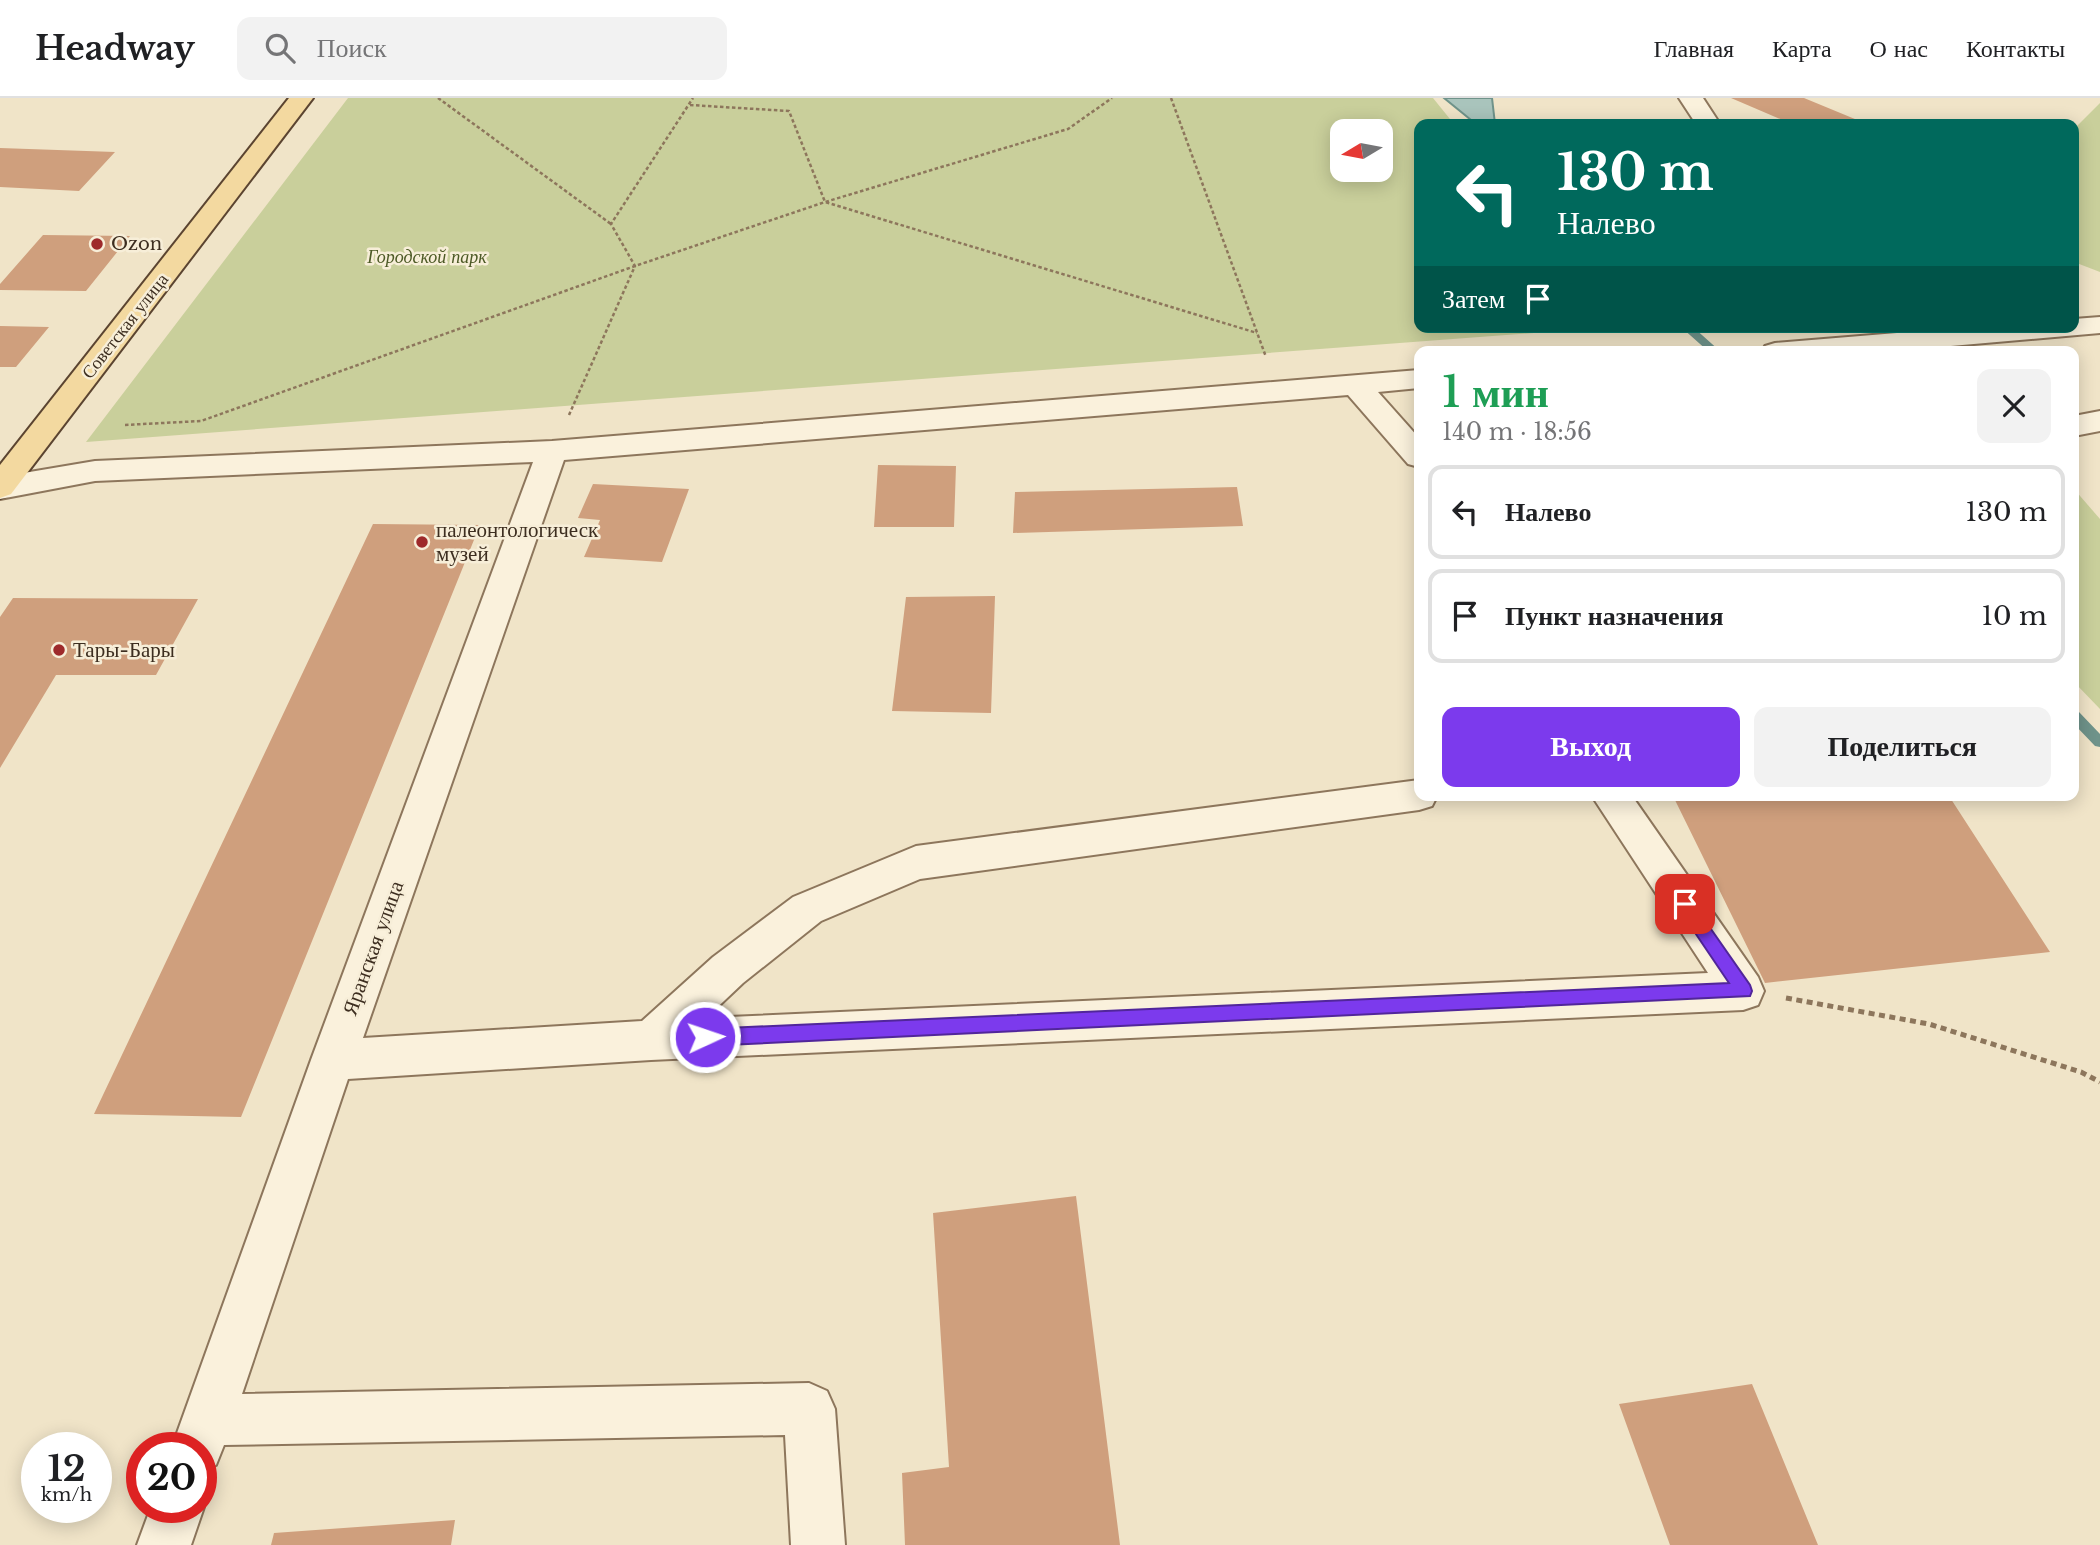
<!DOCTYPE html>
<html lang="ru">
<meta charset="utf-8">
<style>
body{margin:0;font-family:"Libre Baskerville",serif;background:#f2f2f2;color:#202124;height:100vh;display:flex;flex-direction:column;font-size:26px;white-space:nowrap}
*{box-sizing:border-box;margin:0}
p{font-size:23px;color:#757577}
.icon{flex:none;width:38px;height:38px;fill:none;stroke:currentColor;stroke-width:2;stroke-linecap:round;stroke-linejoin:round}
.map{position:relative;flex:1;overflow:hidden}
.side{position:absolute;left:1414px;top:248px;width:665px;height:455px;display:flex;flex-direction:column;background:#fff;border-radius:14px;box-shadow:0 4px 18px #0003}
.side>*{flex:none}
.top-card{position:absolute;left:1414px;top:21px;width:665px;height:214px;border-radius:14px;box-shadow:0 4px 18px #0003;background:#00695c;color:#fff;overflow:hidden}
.needle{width:46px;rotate:260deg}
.controls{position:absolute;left:1330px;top:21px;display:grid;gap:14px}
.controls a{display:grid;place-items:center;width:63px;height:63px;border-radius:14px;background:#fff;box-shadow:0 4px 18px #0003;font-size:35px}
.speed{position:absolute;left:21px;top:1334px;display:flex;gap:14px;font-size:35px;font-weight:700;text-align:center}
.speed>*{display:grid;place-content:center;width:91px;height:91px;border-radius:50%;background:#fff;box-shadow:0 4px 18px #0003;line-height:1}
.speed small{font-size:18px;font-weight:400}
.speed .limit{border:10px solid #d22;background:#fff;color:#111}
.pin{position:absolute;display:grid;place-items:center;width:60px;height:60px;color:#fff;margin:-30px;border-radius:14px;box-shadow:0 4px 10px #0006}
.me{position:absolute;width:77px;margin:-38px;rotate:87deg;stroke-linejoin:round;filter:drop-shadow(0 0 5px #0008)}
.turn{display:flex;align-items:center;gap:24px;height:147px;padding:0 28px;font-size:32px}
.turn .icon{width:91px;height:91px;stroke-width:2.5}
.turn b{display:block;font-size:49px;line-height:60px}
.then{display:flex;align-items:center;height:66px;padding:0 28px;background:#0003;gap:14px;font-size:26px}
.round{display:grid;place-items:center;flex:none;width:74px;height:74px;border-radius:14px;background:#f2f2f2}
.summary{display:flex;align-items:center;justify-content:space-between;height:119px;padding:0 28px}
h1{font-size:42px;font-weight:600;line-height:52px;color:#1e9e55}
.button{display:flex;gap:14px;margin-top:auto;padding:14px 28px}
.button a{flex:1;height:80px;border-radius:14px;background:#7c3aed;color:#fff;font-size:28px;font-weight:600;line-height:80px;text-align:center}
.button a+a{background:#f2f2f2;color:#202124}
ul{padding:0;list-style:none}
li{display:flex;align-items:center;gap:21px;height:94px;margin:0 14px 10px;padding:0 14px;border:4px solid #e0e0e0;border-radius:14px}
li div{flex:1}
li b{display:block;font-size:26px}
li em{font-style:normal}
header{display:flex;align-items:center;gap:42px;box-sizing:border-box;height:98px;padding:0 35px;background:#fff;border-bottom:2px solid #e0e0e0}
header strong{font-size:33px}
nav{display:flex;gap:38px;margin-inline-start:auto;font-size:24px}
.search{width:490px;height:63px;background:#f2f2f2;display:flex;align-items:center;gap:18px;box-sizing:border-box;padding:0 24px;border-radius:14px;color:#757577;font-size:26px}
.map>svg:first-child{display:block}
</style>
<header>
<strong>Headway</strong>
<div class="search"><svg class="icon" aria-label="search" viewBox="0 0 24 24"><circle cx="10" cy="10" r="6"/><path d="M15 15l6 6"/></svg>Поиск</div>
<nav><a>Главная</a><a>Карта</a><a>О нас</a><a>Контакты</a></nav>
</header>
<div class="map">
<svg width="2100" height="1447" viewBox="0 0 2100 1447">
<rect width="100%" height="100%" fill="#f0e4c8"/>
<path fill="#c9cf9b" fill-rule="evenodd" d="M 348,0 L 1433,0 L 1454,26 L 1419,26 L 1419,229 L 1613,229 L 86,344 ZM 1342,33 L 1381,33 L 1381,72 L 1342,72 Z
M 2100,5 L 2100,174 L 2074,164 L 2074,31 Z
M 2074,391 L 2100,421 L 2100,611 L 2074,584 Z"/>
<path fill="#a9c4bc" stroke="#6f938a" stroke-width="2" d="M 1444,0 L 1492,0 L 1495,26 L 1476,26 Z"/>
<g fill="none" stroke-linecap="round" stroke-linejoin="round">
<path fill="#6f938a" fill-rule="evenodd" d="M 1681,229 L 1693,229 L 1721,254 L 1709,254 Z
M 2074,613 L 2079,614 L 2100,636 L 2100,649 L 2095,648 L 2074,626 Z"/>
</g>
<path fill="#cf9f7d" d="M 1731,0 L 1804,0 L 1867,26 L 1792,26 Z
M 0,50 L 115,54 L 79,93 L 0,89 Z
M 43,137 L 130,138 L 86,193 L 0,192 L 0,186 Z
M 0,228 L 49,229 L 16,269 L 0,269 Z
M 878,367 L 956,368 L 954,429 L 874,429 Z
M 593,386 L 689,391 L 662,464 L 584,459 L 600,422 L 578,420 Z
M 1237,389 L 1243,428 L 1013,435 L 1015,394 Z
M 373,426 L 480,427 L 241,1019 L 94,1016 Z
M 995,498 L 991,615 L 892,613 L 906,499 Z
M 13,500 L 198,501 L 156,577 L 56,577 L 0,670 L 0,519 Z
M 1673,698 L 1949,698 L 2050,854 L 1765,885 Z
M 1076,1098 L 1120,1447 L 905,1447 L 902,1375 L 949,1369 L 933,1115 Z
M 1752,1286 L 1818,1447 L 1670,1447 L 1619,1306 Z
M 455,1422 L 451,1447 L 271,1447 L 274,1435 Z"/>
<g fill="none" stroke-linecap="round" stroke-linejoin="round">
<defs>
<path id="minor" d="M 1679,0 L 1703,0 L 1720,26 L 1696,26 Z
M 2100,219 L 2100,235 L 1882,254 L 1761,254 L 1765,248 L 1775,245 L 1970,229 L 2074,229 L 2074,221 Z
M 1419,272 L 1419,290 L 1378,294 L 1419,340 L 1419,369 L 1408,366 L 1348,297 L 564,362 L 363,940 L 642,923 L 713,859 L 793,799 L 916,748 L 1419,682 L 1419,698 L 1437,698 L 1432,708 L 1419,712 L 920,781 L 821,823 L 743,885 L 706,920 L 1708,875 L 1592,698 L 1632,698 L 1758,879 L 1764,893 L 1758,907 L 1743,912 L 651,962 L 348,981 L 242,1296 L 809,1285 L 827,1293 L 835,1311 L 845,1447 L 791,1447 L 785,1337 L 224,1347 L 216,1367 L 201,1374 L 201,1349 L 172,1349 L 311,962 L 533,364 L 95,383 L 0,401 L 0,379 L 95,363 L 552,343 Z
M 2100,313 L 2100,333 L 2074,338 L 2074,318 Z
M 201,1403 L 204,1409 L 191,1447 L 137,1447 L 151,1409 L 201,1409 Z"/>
<path id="major" d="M 289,0 L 313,0 L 11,396 L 0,400 L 0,367 Z"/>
</defs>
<use href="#minor" stroke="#8d765c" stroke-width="4"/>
<use href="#major" stroke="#5b4430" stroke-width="4"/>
<path stroke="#8d765c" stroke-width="2.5" stroke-dasharray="3.5 2.5" stroke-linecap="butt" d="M 438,0 L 611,126
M 1171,0 L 1266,259
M 690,7 L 789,13 L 825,104 L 1257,235
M 569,317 L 635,168 L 611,126 L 693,0
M 125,327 L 201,323 L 635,168 L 825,104 L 1068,31 L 1112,0"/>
<path stroke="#8d765c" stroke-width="5" stroke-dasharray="6 4.5" stroke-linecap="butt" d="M 1786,900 L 1929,926 L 2081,974 L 2100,984"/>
<use href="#minor" fill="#faf1dc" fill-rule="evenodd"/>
<use href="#major" fill="#f3d9a0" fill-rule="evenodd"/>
</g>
<path fill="#7c3aed" stroke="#51269a" stroke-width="2" d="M 1685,799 L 1690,801 L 1750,887 L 1752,893 L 1750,898 L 705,948 L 699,945 L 696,939 L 699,934 L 705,931 L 1729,885 L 1679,811 L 1679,801 Z"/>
<g fill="#9e2a2b" stroke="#f7eed8" stroke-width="2.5">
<circle cx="97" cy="146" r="7"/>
<circle cx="422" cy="444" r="7"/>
<circle cx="59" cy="552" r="7"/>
</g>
<g text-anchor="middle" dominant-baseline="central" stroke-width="5" stroke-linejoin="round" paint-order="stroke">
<g font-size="18" fill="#3d2e20" stroke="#f7eed8" text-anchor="start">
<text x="111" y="146">Ozon</text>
</g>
<g font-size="18" font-style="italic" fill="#4d5a26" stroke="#f7eed8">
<text x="427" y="159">Городской парк</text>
</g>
<g font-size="18" fill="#3d2e20" stroke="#f7eed8">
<text transform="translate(125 228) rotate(-52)">Советская улица</text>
</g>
<g font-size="21" fill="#3d2e20" stroke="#f7eed8" text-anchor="start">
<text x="436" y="432">палеонтологическ<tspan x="436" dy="24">музей</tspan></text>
<text x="73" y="552">Тары-Бары</text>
</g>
<g font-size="21" fill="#3d2e20" stroke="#f7eed8">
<text transform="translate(373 850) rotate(-70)">Яранская улица</text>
</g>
</g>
</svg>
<div class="controls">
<a><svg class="needle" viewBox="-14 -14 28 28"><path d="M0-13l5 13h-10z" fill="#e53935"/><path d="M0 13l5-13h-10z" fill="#757577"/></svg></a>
</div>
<div class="speed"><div>12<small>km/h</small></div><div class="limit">20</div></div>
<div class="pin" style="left:1685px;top:806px;background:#d93025"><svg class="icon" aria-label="arrive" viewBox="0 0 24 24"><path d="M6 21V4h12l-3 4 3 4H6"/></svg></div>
<svg class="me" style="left:705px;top:939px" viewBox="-20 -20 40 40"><circle r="17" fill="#7c3aed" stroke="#fff" stroke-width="3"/><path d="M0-11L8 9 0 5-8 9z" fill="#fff"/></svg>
<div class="top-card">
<div class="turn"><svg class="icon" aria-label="left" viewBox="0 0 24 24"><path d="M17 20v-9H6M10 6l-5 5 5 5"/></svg><div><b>130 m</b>Налево</div></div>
<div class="then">Затем<svg class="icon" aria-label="arrive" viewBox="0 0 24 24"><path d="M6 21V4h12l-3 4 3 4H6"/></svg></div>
</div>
<section class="side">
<div class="summary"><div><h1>1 мин</h1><p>140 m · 18:56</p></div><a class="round"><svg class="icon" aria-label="close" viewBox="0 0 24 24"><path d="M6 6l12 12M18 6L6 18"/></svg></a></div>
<ul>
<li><svg class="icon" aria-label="left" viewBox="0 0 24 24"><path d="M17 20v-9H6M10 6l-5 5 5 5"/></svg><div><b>Налево</b></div><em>130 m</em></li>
<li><svg class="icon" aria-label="arrive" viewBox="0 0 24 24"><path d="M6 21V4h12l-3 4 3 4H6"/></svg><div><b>Пункт назначения</b></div><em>10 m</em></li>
</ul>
<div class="button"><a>Выход</a><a>Поделиться</a></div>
</section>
</div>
